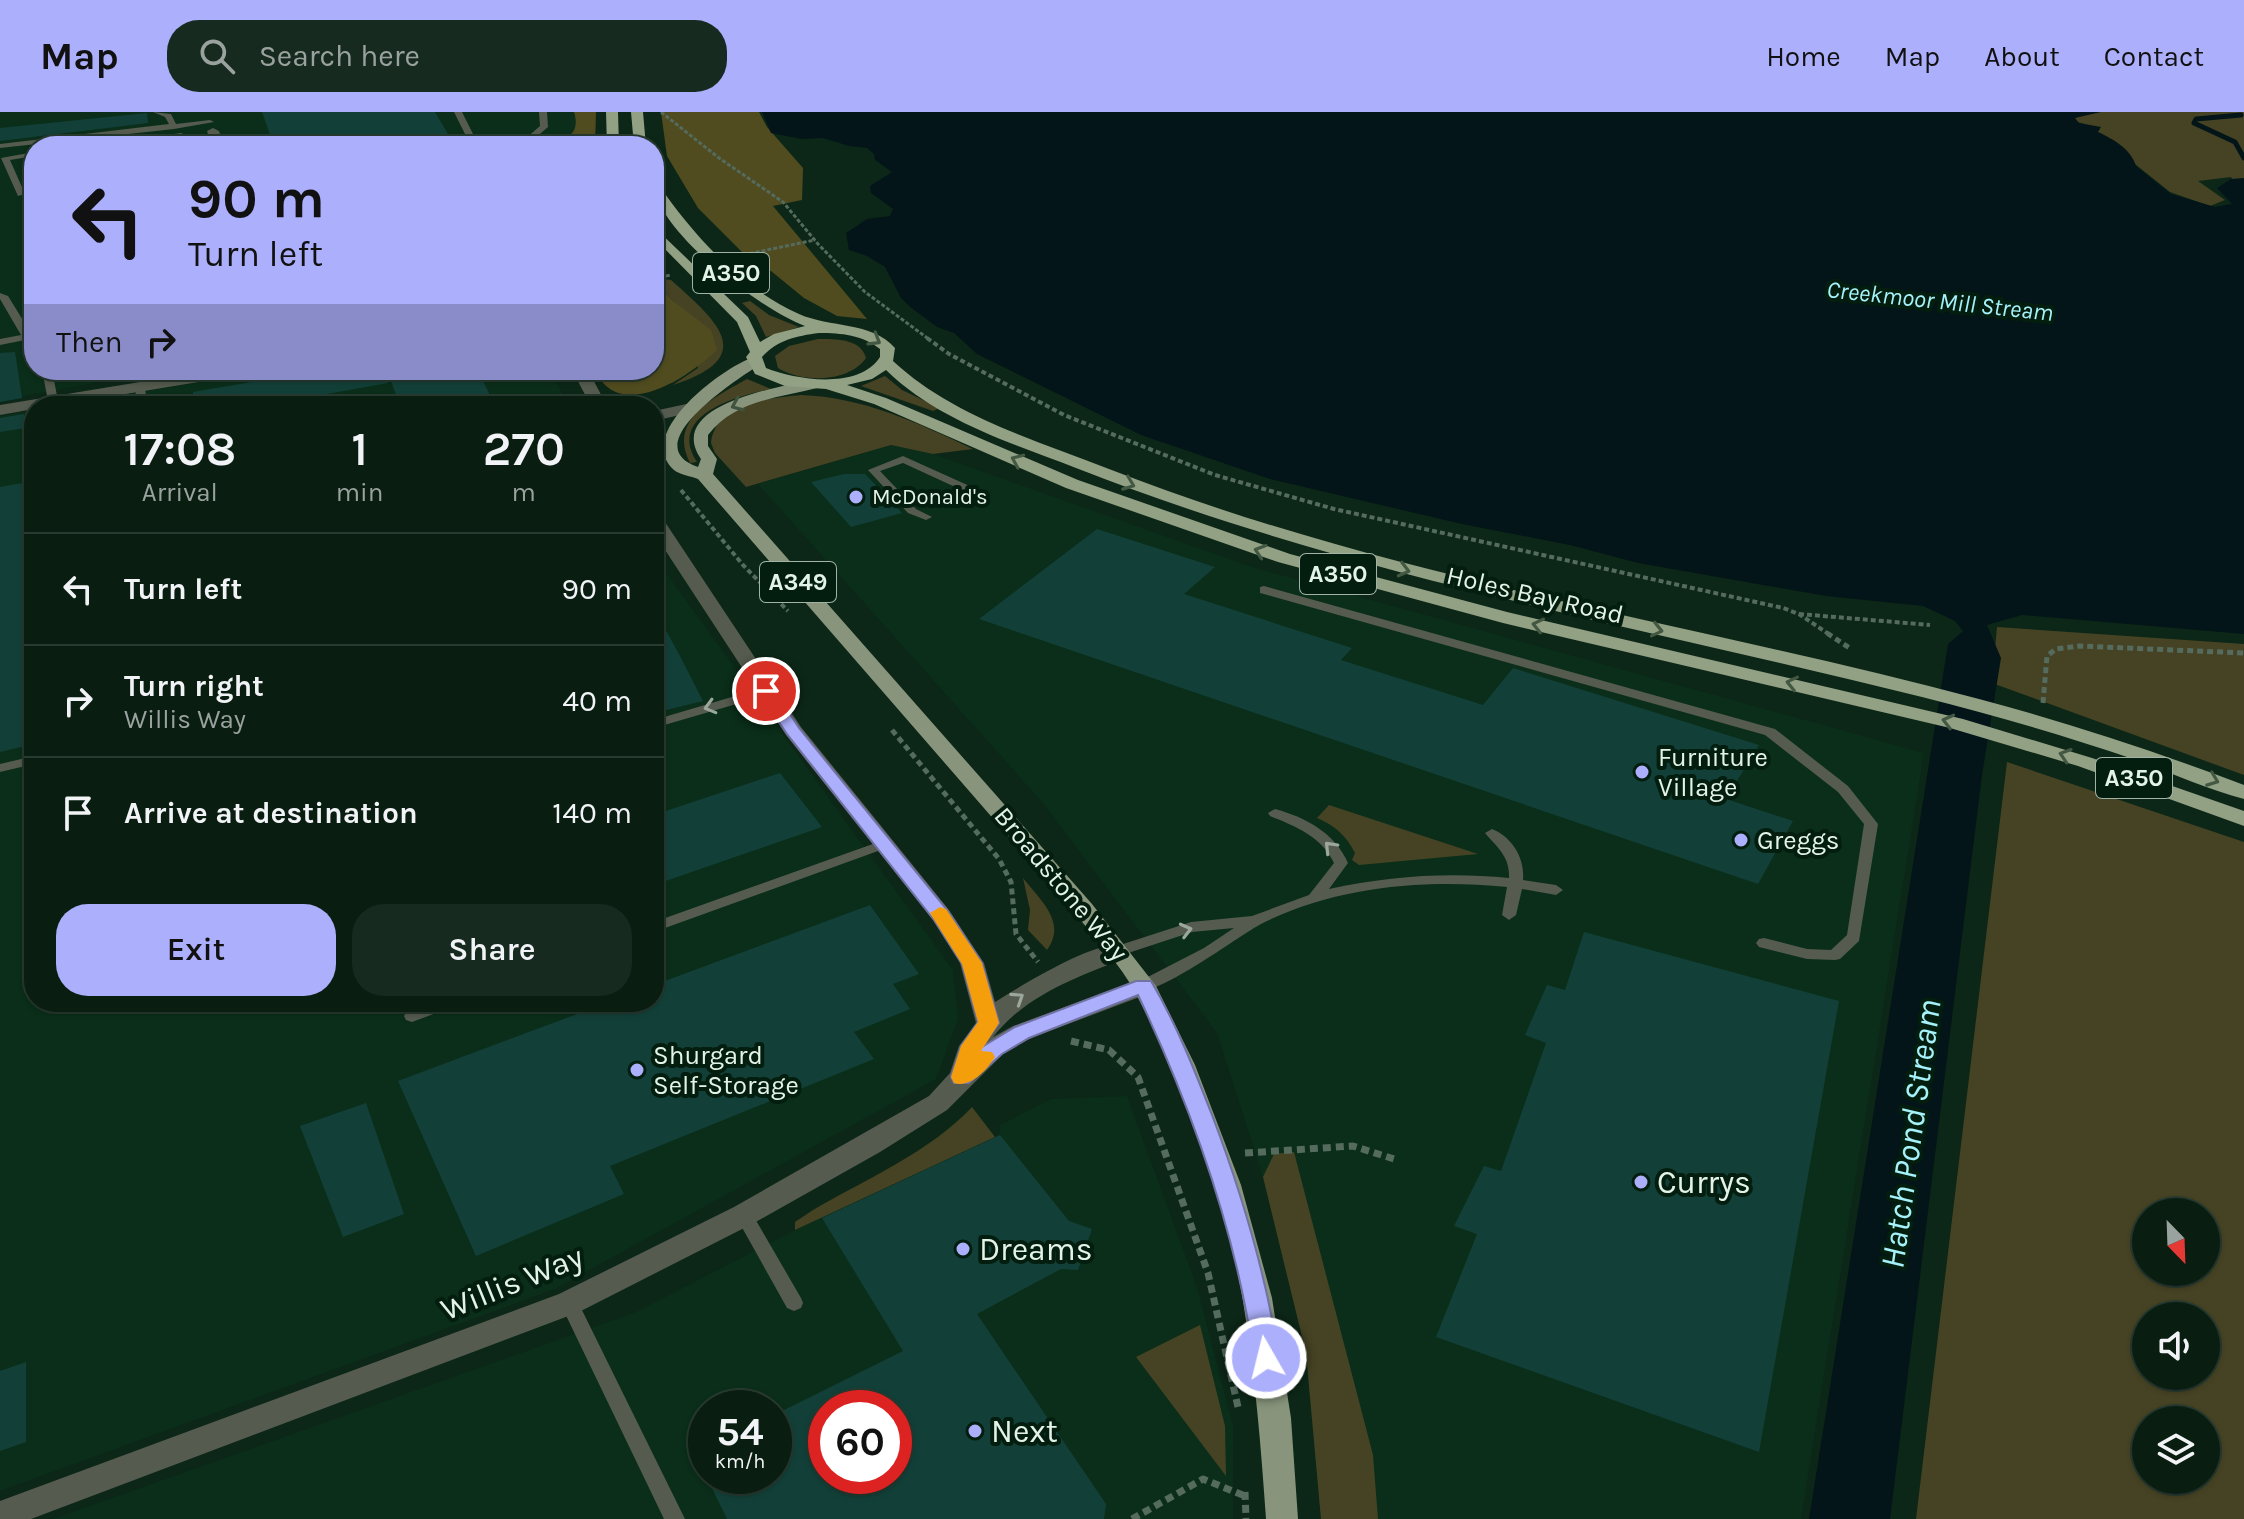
<!DOCTYPE html>
<style>
body{margin:0;font-family:Karla,sans-serif;background:#172a1f;color:#f1f3f6;height:100vh;display:flex;flex-direction:column;font-size:30px;white-space:nowrap}
*{box-sizing:border-box;margin:0}
p{font-size:26px;color:#99a29f}
.icon{flex:none;width:44px;height:44px;fill:none;stroke:currentColor;stroke-width:2;stroke-linecap:round;stroke-linejoin:round}
.map{position:relative;flex:1;overflow:hidden}
.panel{position:absolute;left:24px;top:284px;width:640px;height:616px;display:flex;flex-direction:column;background:#091d11;border-radius:32px;box-shadow:0 2px 6px #0004,0 0 0 2px #293b31}
.panel>*{flex:none}
.top-card{position:absolute;left:24px;top:24px;width:640px;height:244px;border-radius:32px;box-shadow:0 2px 6px #0004,0 0 0 2px #293b31;background:#acaffb;color:#111;overflow:hidden}
.needle{width:52px;rotate:157deg}
.tools{position:absolute;left:2132px;top:1086px;display:grid;gap:16px}
.tools a{display:grid;place-items:center;width:88px;height:88px;border-radius:50%;background:#091d11;box-shadow:0 2px 6px #0004,0 0 0 2px #293b31;font-size:40px}
.speed{position:absolute;left:688px;top:1278px;display:flex;gap:16px;font-size:40px;font-weight:700;text-align:center}
.speed>*{display:grid;place-content:center;width:104px;height:104px;border-radius:50%;background:#091d11;box-shadow:0 2px 6px #0004,0 0 0 2px #293b31;line-height:1}
.speed small{font-size:20px;font-weight:400}
.speed .limit{border:12px solid #d22;background:#fff;color:#111}
.pin{position:absolute;display:grid;place-items:center;width:68px;height:68px;color:#fff;margin:-34px;border:4px solid #fff;border-radius:50%;box-shadow:0 2px 8px #0007}
.me{position:absolute;width:88px;margin:-44px;rotate:352deg;stroke-linejoin:round;filter:drop-shadow(0 0 6px #0008)}
.turn{display:flex;align-items:center;gap:28px;height:168px;padding:0 32px;font-size:36px}
.turn .icon{width:104px;height:104px;stroke-width:2.5}
.turn b{display:block;font-size:56px;line-height:68px}
.then{display:flex;align-items:center;height:76px;padding:0 32px;background:#0003;gap:16px;font-size:30px}
.eta{display:flex;justify-content:space-evenly;align-items:center;height:136px;text-align:center}
.eta b{font-size:48px;font-weight:600;line-height:56px}
.cta{display:flex;gap:16px;margin-top:auto;padding:16px 32px}
.cta a{flex:1;height:92px;border-radius:32px;background:#acaffb;color:#111;font-size:32px;font-weight:600;line-height:92px;text-align:center}
.cta a+a{background:#172a1f;color:#f1f3f6}
ul{padding:0;list-style:none}
li{display:flex;align-items:center;gap:24px;height:112px;padding:0 32px;border-top:2px solid #293b31}
li div{flex:1}
li b{display:block;font-size:30px}
li em{font-style:normal}
header{display:flex;align-items:center;gap:48px;box-sizing:border-box;height:112px;padding:0 40px;background:#acaffb;color:#111}
header strong{font-size:38px}
nav{display:flex;gap:44px;margin-inline-start:auto;font-size:28px}
.search{width:560px;height:72px;background:#172a1f;display:flex;align-items:center;gap:20px;box-sizing:border-box;padding:0 28px;border-radius:32px;color:#99a29f;font-size:30px}
.map>svg:first-child{display:block}
</style>
<header>
<strong>Map</strong>
<div class="search"><svg class="icon" aria-label="search" viewBox="0 0 24 24"><circle cx="10" cy="10" r="6"/><path d="M15 15l6 6"/></svg>Search here</div>
<nav><a>Home</a><a>Map</a><a>About</a><a>Contact</a></nav>
</header>
<div class="map">
<svg width="2244" height="1407" viewBox="0 0 2244 1407">
<rect width="100%" height="100%" fill="#0c2717"/>
<path fill="#0a2e19" fill-rule="evenodd" d="M 0,0 L 574,0 L 578,12 L 573,23 L 553,34 L 34,34 L 34,258 L 169,258 L 0,288 Z
M 270,258 L 551,258 L 568,294 L 59,294 Z
M 34,298 L 34,890 L 654,890 L 654,444 L 953,858 L 958,907 L 936,967 L 555,1177 L 0,1379 L 0,304 Z
M 891,333 L 933,342 L 1252,455 L 1924,641 L 1801,1407 L 1321,1407 L 1306,1241 L 1263,1065 L 1217,921 L 1042,690 L 758,372 Z
M 1127,984 L 1197,1175 L 1233,1314 L 1233,1407 L 53,1407 L 636,1200 L 795,1118 L 1000,1023 L 1000,1013 L 1051,987 ZM 706,1296 L 774,1296 L 774,1364 L 706,1364 ZM 826,1296 L 894,1296 L 894,1364 L 826,1364 Z"/>
<path fill="#464324" fill-rule="evenodd" d="M 2083,0 L 2244,0 L 2244,76 L 2237,75 L 2231,65 L 2198,69 L 2225,88 L 2210,94 L 2170,80 L 2085,12 L 2065,7 Z
M 664,167 L 671,168 C 717,209 760,245 673,273 L 698,256 L 673,189 L 654,168 Z
M 750,189 L 769,203 L 799,215 L 766,225 L 756,204 L 742,191 Z
M 818,227 C 834,227 861,226 866,246 C 849,271 801,271 778,256 L 775,244 L 789,234 Z
M 885,264 L 902,278 L 940,296 L 933,299 L 861,274 Z
M 747,267 L 771,277 C 737,284 666,303 697,350 L 690,351 C 667,307 715,285 747,267 Z
M 801,283 C 863,285 918,311 973,337 L 933,342 L 891,333 L 746,375 L 715,341 L 711,331 C 715,291 770,286 801,283 Z
M 1997,515 L 2244,532 L 2244,663 L 1992,571 Z
M 2007,650 L 2244,730 L 2244,1407 L 1916,1407 ZM 2146,1100 L 2206,1100 L 2206,1160 L 2146,1160 ZM 2146,1204 L 2206,1204 L 2206,1264 L 2146,1264 ZM 2146,1308 L 2206,1308 L 2206,1368 L 2146,1368 Z
M 1329,693 L 1478,742 L 1359,753 L 1352,748 L 1355,741 C 1346,723 1335,714 1317,706 Z
M 1023,766 C 1041,789 1067,810 1047,838 L 1028,818 L 1030,798 Z
M 972,995 L 995,1025 L 795,1118 L 795,1110 L 813,1098 C 866,1067 930,1040 972,995 Z
M 1294,1040 L 1373,1343 L 1378,1407 L 1321,1407 L 1306,1241 L 1263,1065 L 1274,1042 Z
M 1200,1213 L 1225,1314 L 1226,1364 L 1136,1245 Z"/>
<path fill="#514c1f" d="M 574,0 L 596,0 L 595,34 L 553,34 C 570,25 580,20 574,0 Z
M 661,0 L 759,0 L 767,15 L 803,56 L 802,88 L 773,94 L 867,207 L 837,204 L 804,186 L 771,159 L 756,154 L 698,96 L 667,44 Z
M 654,168 L 673,189 L 711,218 L 717,238 C 689,265 619,312 595,258 L 654,258 Z"/>
<path fill="#031518" d="M 762,0 L 2101,0 L 2075,6 L 2079,11 L 2101,15 L 2098,20 C 2113,27 2131,37 2136,54 L 2171,82 L 2215,95 L 2232,92 L 2217,76 L 2231,67 L 2244,66 L 2244,522 L 2022,503 L 1987,513 L 2001,546 L 1982,663 L 1890,1407 L 1809,1407 L 1948,532 L 1963,519 L 1955,509 L 1923,494 L 1826,484 L 1638,451 L 1570,433 L 1462,412 L 1270,367 L 1141,323 L 977,242 L 954,221 L 937,215 L 909,194 L 901,186 L 885,155 L 867,144 L 849,138 L 846,121 L 867,107 L 890,104 L 893,97 L 871,81 L 870,74 L 892,60 L 875,48 L 874,42 L 867,36 L 849,34 L 823,26 L 802,27 L 771,21 Z"/>
<g fill="none" stroke-linecap="round" stroke-linejoin="round">
<path stroke="#031518" stroke-width="5" d="M 2241,3 L 2196,7 L 2194,11 L 2235,30 L 2244,46"/>
</g>
<path fill="#124038" fill-rule="evenodd" d="M 262,0 L 435,0 L 451,27 L 399,34 L 274,34 Z
M 147,1 L 148,11 L 0,29 L 0,16 Z
M 15,240 L 22,286 L 0,290 L 0,241 Z
M 323,258 L 387,258 L 388,271 L 260,294 L 194,294 L 193,280 Z
M 387,258 L 478,258 L 495,294 L 400,294 Z
M 24,302 L 26,316 L 0,320 L 0,306 Z
M 844,362 L 865,362 L 902,401 L 851,415 L 811,370 Z
M 28,370 L 34,395 L 34,632 L 0,640 L 0,375 Z
M 1097,417 L 1215,455 L 1184,482 L 1352,536 L 1341,548 L 1483,593 L 1513,556 L 1759,633 L 1726,687 L 1793,709 L 1758,772 L 979,507 Z
M 654,496 L 681,546 L 703,589 L 654,601 Z
M 780,661 L 822,715 L 654,773 L 654,703 Z
M 870,793 L 919,862 L 893,872 L 910,897 L 854,920 L 874,947 L 610,1054 L 624,1082 L 476,1144 L 398,969 L 609,890 L 654,890 L 654,873 Z
M 1584,820 L 1839,889 L 1759,1340 L 1436,1225 L 1477,1122 L 1454,1114 L 1484,1054 L 1501,1059 L 1546,931 L 1525,923 L 1547,873 L 1565,878 Z
M 366,991 L 404,1102 L 343,1125 L 300,1014 Z
M 1000,1023 L 1069,1109 L 1092,1117 L 1078,1158 L 1061,1157 L 977,1202 L 1106,1392 L 1104,1407 L 727,1407 L 706,1364 L 774,1364 L 774,1303 L 903,1239 L 822,1106 ZM 826,1296 L 894,1296 L 894,1364 L 826,1364 Z
M 26,1250 L 26,1330 L 0,1339 L 0,1259 Z"/>
<g fill="none" stroke-linecap="round" stroke-linejoin="round">
<path stroke="#546b5d" stroke-width="3" stroke-dasharray="4 2" stroke-linecap="butt" d="M 661,0 L 719,46 L 783,90 L 818,132 L 865,180 L 930,228
M 738,144 L 815,128
M 654,166 L 671,163"/>
<path stroke="#546b5d" stroke-width="4" stroke-dasharray="5 3" stroke-linecap="butt" d="M 927,226 L 949,242 L 1064,303 L 1215,363 L 1334,397 L 1783,496 L 1799,502 L 1830,523
M 681,378 L 743,453 L 788,499
M 1799,502 L 1930,513"/>
<path stroke="#546b5d" stroke-width="5" stroke-dasharray="6 4" stroke-linecap="butt" d="M 1827,521 L 1851,537
M 2043,591 L 2047,544 L 2056,537 L 2079,534 L 2244,541
M 892,618 L 999,747 L 1011,770 L 1016,822 L 1038,850"/>
<path stroke="#546b5d" stroke-width="7" stroke-dasharray="8 5" stroke-linecap="butt" d="M 1071,929 L 1109,938 L 1138,965 L 1208,1161 L 1238,1295
M 1245,1041 L 1353,1034 L 1394,1047
M 1245,1380 L 1246,1407
M 1132,1407 L 1203,1367 L 1245,1384"/>
<path fill="#555b4f" fill-rule="evenodd" d="M 153,0 L 171,2 L 176,12 L 210,8 L 214,10 L 174,17 L 0,36 L 0,32 L 169,12 L 165,5 Z
M 454,0 L 462,0 L 479,34 L 471,34 L 470,32 L 436,34 L 468,28 Z
M 539,0 L 547,0 L 548,15 L 526,34 L 517,34 L 540,14 Z
M 181,21 L 185,23 L 184,25 L 115,34 L 94,34 Z
M 34,40 L 34,44 L 10,48 L 25,82 L 18,84 L 1,46 Z
M 0,181 L 8,184 L 34,226 L 34,233 L 25,228 L 0,233 L 0,227 L 21,223 L 0,187 Z
M 42,258 L 52,258 L 59,294 L 49,294 Z
M 140,272 L 145,275 L 147,294 L 137,294 L 135,275 Z
M 903,344 L 974,376 L 975,378 L 970,381 L 966,380 L 903,351 L 880,359 L 916,397 L 932,405 L 926,408 L 908,401 L 868,358 Z
M 1264,474 L 1775,617 L 1848,674 L 1878,712 L 1859,829 L 1840,847 L 1835,848 L 1807,847 L 1759,835 L 1756,831 L 1759,827 L 1764,826 L 1807,837 L 1831,838 L 1847,823 L 1864,712 L 1838,680 L 1765,623 L 1260,481 L 1260,475 Z
M 766,575 L 771,576 L 772,579 L 771,582 L 654,616 L 654,608 Z
M 34,644 L 34,652 L 0,660 L 0,652 Z
M 1275,697 C 1305,705 1335,721 1348,751 L 1329,777 C 1389,764 1448,760 1509,766 C 1510,745 1498,736 1485,721 L 1492,717 C 1512,725 1525,746 1523,768 L 1556,773 L 1563,778 L 1556,783 L 1522,777 L 1516,803 L 1509,808 L 1502,803 L 1507,775 C 1425,767 1336,774 1261,812 C 1238,824 1161,883 1138,878 L 1136,874 L 1138,870 L 1204,836 L 1234,816 L 1192,820 L 1119,844 L 1114,843 L 1111,839 L 1114,835 L 1191,810 L 1252,804 L 1309,783 L 1334,751 C 1322,725 1295,714 1270,704 L 1268,701 Z
M 884,728 L 891,732 L 889,735 L 654,820 L 654,810 Z
M 433,890 L 457,890 L 455,894 L 412,910 L 406,908 L 404,904 L 406,900 Z
M 744,1096 L 750,1098 L 801,1186 L 803,1191 L 801,1196 L 794,1199 L 787,1196 L 735,1103 L 738,1098 Z
M 569,1183 L 576,1186 L 685,1407 L 664,1407 L 560,1191 L 562,1186 Z"/>
<path fill="#555b4f" fill-rule="evenodd" d="M 213,16 L 219,19 L 224,34 L 212,34 L 207,19 Z
M 213,258 L 249,258 L 241,263 L 53,294 L 34,294 L 34,297 L 0,303 L 0,293 Z
M 572,258 L 588,258 L 607,294 L 591,294 Z
M 691,291 L 699,296 L 697,299 L 654,309 L 654,299 Z
M 654,402 L 663,407 L 801,615 L 949,798 L 984,851 L 995,890 C 1021,874 1099,825 1128,833 L 1131,839 L 1128,845 C 1078,865 1027,882 993,925 L 1013,914 L 1144,866 L 1153,868 L 1156,874 L 1153,880 L 1031,926 L 1003,942 L 947,998 L 880,1040 L 754,1111 L 579,1200 L 31,1407 L 0,1407 L 0,1389 L 559,1182 L 734,1095 L 929,984 L 950,961 L 959,934 L 976,911 L 960,851 L 933,808 L 786,623 L 654,421 Z"/>
<path fill="#88957c" fill-rule="evenodd" d="M 754,245 L 759,247 L 759,253 C 738,267 634,333 698,355 L 701,347 C 664,293 779,275 812,268 L 820,273 L 817,276 C 778,286 735,288 708,323 L 708,334 L 717,347 L 713,362 L 1092,792 L 1156,874 L 1195,953 L 1241,1073 L 1272,1186 L 1291,1306 L 1298,1407 L 1266,1407 C 1261,1334 1255,1262 1243,1189 C 1227,1094 1181,965 1135,880 C 1120,852 1095,827 1076,802 L 698,367 C 691,364 680,363 674,358 C 633,322 723,255 754,245 Z"/>
<path fill="#92a084" fill-rule="evenodd" d="M 606,0 L 618,0 L 619,34 L 607,34 Z
M 631,0 L 643,0 L 646,34 L 634,34 Z
M 654,71 L 658,72 C 694,124 741,176 799,202 C 830,216 871,209 895,236 L 893,249 C 952,304 1035,328 1109,357 C 1390,467 1689,510 1979,587 C 2069,611 2157,640 2244,673 L 2244,687 C 2207,677 2171,661 2136,648 C 2065,624 1994,603 1922,585 C 1638,514 1350,464 1076,356 C 1011,331 937,308 886,258 L 872,267 L 847,273 L 886,286 L 1078,368 L 1290,442 L 1507,500 L 1963,607 L 2092,646 L 2244,699 L 2244,714 L 2078,654 L 1950,616 L 1503,511 L 1278,450 L 1066,376 L 874,292 L 826,277 L 785,274 L 755,262 L 746,245 L 750,240 L 737,210 L 654,126 L 654,115 L 748,205 L 760,230 L 774,222 L 805,214 C 763,199 654,118 654,71 ZM 819,221 C 842,221 862,223 880,237 L 880,245 C 859,278 796,268 766,256 L 762,245 C 777,228 796,224 819,221 Z"/>
</g>
<defs><path id="oneway-chevron" d="M-2-3.5L2.5 0L-2 3.5" fill="none" stroke-width="1.6" stroke-linecap="round" stroke-linejoin="round" transform="scale(2)"/></defs>
<g stroke="#435843">
<use href="#oneway-chevron" transform="translate(875 228) rotate(31)"/>
<use href="#oneway-chevron" transform="translate(1017 348) rotate(-156)"/>
<use href="#oneway-chevron" transform="translate(1129 372) rotate(21)"/>
<use href="#oneway-chevron" transform="translate(1260 439) rotate(-162)"/>
<use href="#oneway-chevron" transform="translate(1404 458) rotate(14)"/>
<use href="#oneway-chevron" transform="translate(1538 513) rotate(-167)"/>
<use href="#oneway-chevron" transform="translate(1657 518) rotate(13)"/>
<use href="#oneway-chevron" transform="translate(1792 571) rotate(-167)"/>
<use href="#oneway-chevron" transform="translate(1948 609) rotate(-166)"/>
<use href="#oneway-chevron" transform="translate(2065 643) rotate(-162)"/>
<use href="#oneway-chevron" transform="translate(2213 668) rotate(21)"/>
</g>
<use stroke="#3f533f" href="#oneway-chevron" transform="translate(737 293) rotate(157)"/>
<g stroke="#9ca79b">
<use href="#oneway-chevron" transform="translate(710 595) rotate(164)"/>
<use href="#oneway-chevron" transform="translate(1330 735) rotate(-134)"/>
<use href="#oneway-chevron" transform="translate(1186 818) rotate(-14)"/>
<use href="#oneway-chevron" transform="translate(1018 886) rotate(-33)"/>
</g>
<path fill="#acaffb" stroke="#7072a3" stroke-width="2" d="M 766,574 L 772,575 L 799,616 L 948,799 L 982,851 L 999,911 L 982,935 L 1015,915 L 1136,869 L 1151,869 C 1176,911 1194,957 1212,1003 C 1242,1082 1266,1162 1279,1246 L 1275,1253 L 1266,1256 L 1257,1253 L 1254,1246 C 1236,1119 1193,999 1138,883 L 1029,926 L 1002,942 L 969,971 L 954,971 L 951,965 L 961,934 L 978,910 L 962,852 L 934,808 L 787,622 L 758,579 Z"/>
<path fill="#f59e0b" d="M 940,795 L 946,797 L 982,851 L 999,911 L 981,939 L 992,940 L 995,945 C 986,959 970,976 954,971 L 951,965 L 961,934 L 978,910 L 962,852 L 930,801 Z"/>
<g fill="#acaffb" stroke="#031d0e" stroke-width="3">
<circle cx="856" cy="385" r="8"/>
<circle cx="1642" cy="660" r="8"/>
<circle cx="1741" cy="728" r="8"/>
<circle cx="637" cy="958" r="8"/>
<circle cx="1641" cy="1070" r="8"/>
<circle cx="963" cy="1137" r="8"/>
<circle cx="975" cy="1319" r="8"/>
</g>
<g text-anchor="middle" dominant-baseline="central" stroke-width="8" stroke-linejoin="round" paint-order="stroke">
<g font-size="22" fill="#e3f3e7" stroke="#031d0e" text-anchor="start">
<text x="872" y="385">McDonald's</text>
</g>
<g fill="#031d0e" stroke="#a0b3a6" stroke-width="2">
<rect x="693" y="141" width="76" height="40" rx="6"/>
<rect x="1300" y="442" width="76" height="40" rx="6"/>
<rect x="760" y="450" width="76" height="40" rx="6"/>
<rect x="2096" y="646" width="76" height="40" rx="6"/>
</g>
<g font-size="24" font-weight="bold" fill="#e3f3e7">
<text x="731" y="161">A350</text>
<text x="1338" y="462">A350</text>
<text x="798" y="470">A349</text>
<text x="2134" y="666">A350</text>
</g>
<g font-size="24" font-style="italic" fill="#a6f2fb" stroke="#031d0e">
<text transform="translate(1940 189) rotate(6)">Creekmoor Mill Stream</text>
</g>
<g font-size="26" fill="#e3f3e7" stroke="#031d0e">
<text transform="translate(1535 483) rotate(13)">Holes Bay Road</text>
<text transform="translate(1061 772) rotate(50)">Broadstone Way</text>
</g>
<g font-size="26" fill="#e3f3e7" stroke="#031d0e" text-anchor="start">
<text x="1658" y="645">Furniture<tspan x="1658" dy="30">Village</tspan></text>
<text x="1757" y="728">Greggs</text>
<text x="653" y="943">Shurgard<tspan x="653" dy="30">Self-Storage</tspan></text>
</g>
<g font-size="32" fill="#e3f3e7" stroke="#031d0e" text-anchor="start">
<text x="1657" y="1070">Currys</text>
<text x="979" y="1137">Dreams</text>
<text x="991" y="1319">Next</text>
</g>
<g font-size="32" fill="#e3f3e7" stroke="#031d0e">
<text transform="translate(512 1171) rotate(-22)">Willis Way</text>
</g>
<g font-size="34" font-style="italic" fill="#a6f2fb" stroke="#031d0e">
<text transform="translate(1911 1022) rotate(-82)">Hatch Pond Stream</text>
</g>
</g>
</svg>
<div class="tools">
<a><svg class="needle" viewBox="-14 -14 28 28"><path d="M0-13l5 13h-10z" fill="#e53935"/><path d="M0 13l5-13h-10z" fill="#99a29f"/></svg></a>
<a><svg class="icon" aria-label="sound" viewBox="0 0 24 24"><path d="M4 9h4l5-4v14l-5-4H4zM17 9q2 3 0 6"/></svg></a>
<a><svg class="icon" aria-label="layers" viewBox="0 0 24 24"><path d="M12 4l9 5-9 5-9-5zM3 14l9 5 9-5"/></svg></a>
</div>
<div class="speed"><div>54<small>km/h</small></div><div class="limit">60</div></div>
<div class="pin" style="left:766px;top:579px;background:#d93025"><svg class="icon" aria-label="arrive" viewBox="0 0 24 24"><path d="M6 21V4h12l-3 4 3 4H6"/></svg></div>
<svg class="me" style="left:1266px;top:1246px" viewBox="-20 -20 40 40"><circle r="17" fill="#acaffb" stroke="#fff" stroke-width="3"/><path d="M0-11L8 9 0 5-8 9z" fill="#fff"/></svg>
<div class="top-card">
<div class="turn"><svg class="icon" aria-label="left" viewBox="0 0 24 24"><path d="M17 20v-9H6M10 6l-5 5 5 5"/></svg><div><b>90 m</b>Turn left</div></div>
<div class="then">Then<svg class="icon" aria-label="right" viewBox="0 0 24 24"><path d="M7 20v-9h11M14 6l5 5-5 5"/></svg></div>
</div>
<section class="panel">
<div class="eta">
<div><b>17:08</b><p>Arrival</p></div>
<div><b>1</b><p>min</p></div>
<div><b>270</b><p>m</p></div>
</div>
<ul>
<li><svg class="icon" aria-label="left" viewBox="0 0 24 24"><path d="M17 20v-9H6M10 6l-5 5 5 5"/></svg><div><b>Turn left</b></div><em>90 m</em></li>
<li><svg class="icon" aria-label="right" viewBox="0 0 24 24"><path d="M7 20v-9h11M14 6l5 5-5 5"/></svg><div><b>Turn right</b><p>Willis Way</p></div><em>40 m</em></li>
<li><svg class="icon" aria-label="arrive" viewBox="0 0 24 24"><path d="M6 21V4h12l-3 4 3 4H6"/></svg><div><b>Arrive at destination</b></div><em>140 m</em></li>
</ul>
<div class="cta"><a>Exit</a><a>Share</a></div>
</section>
</div>
